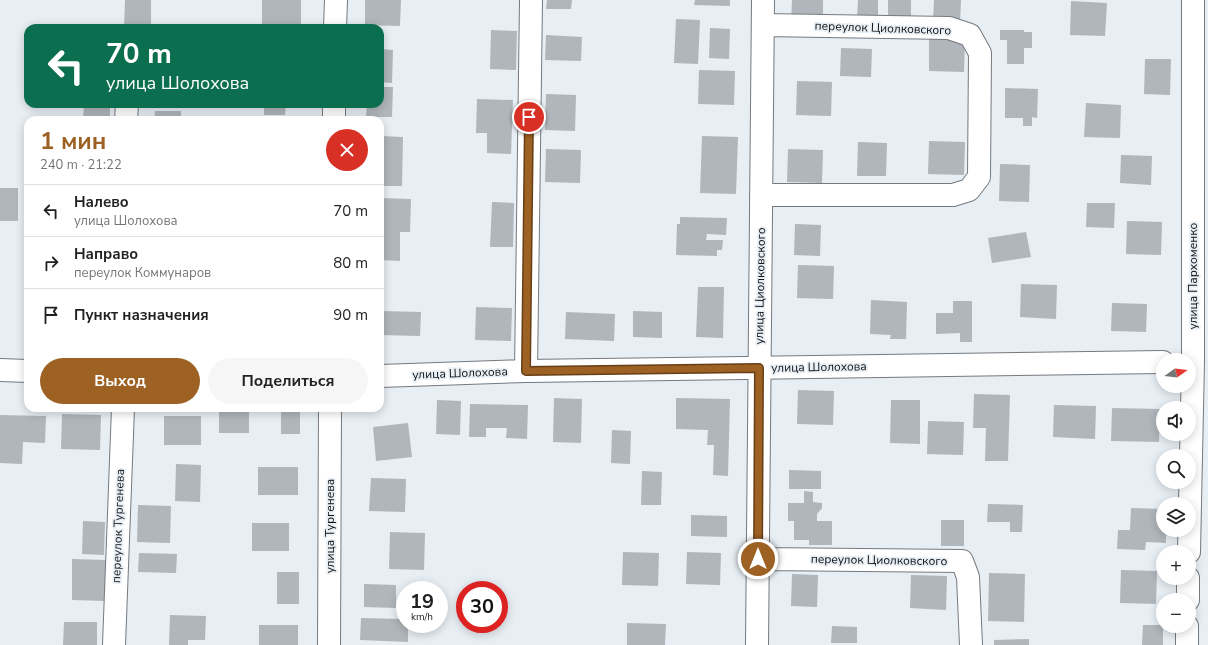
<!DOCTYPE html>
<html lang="ru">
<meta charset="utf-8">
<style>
body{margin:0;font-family:"Nunito Sans",sans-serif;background:#f6f6f6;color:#222;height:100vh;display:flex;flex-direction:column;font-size:15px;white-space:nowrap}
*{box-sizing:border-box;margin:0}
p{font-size:13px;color:#767676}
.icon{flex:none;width:22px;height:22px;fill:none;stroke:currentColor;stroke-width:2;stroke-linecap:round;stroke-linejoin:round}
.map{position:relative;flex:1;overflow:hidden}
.drawer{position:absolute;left:24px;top:116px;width:360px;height:296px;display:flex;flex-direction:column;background:#fff;border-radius:12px;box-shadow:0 2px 10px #0003}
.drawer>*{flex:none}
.banner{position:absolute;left:24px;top:24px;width:360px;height:84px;border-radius:12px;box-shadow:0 2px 10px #0003;background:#0b6e4f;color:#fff;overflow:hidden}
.needle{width:26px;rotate:76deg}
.tools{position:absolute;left:1156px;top:353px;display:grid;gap:8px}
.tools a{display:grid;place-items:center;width:40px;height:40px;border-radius:50%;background:#fff;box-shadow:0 2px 10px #0003;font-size:20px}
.speed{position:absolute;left:396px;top:581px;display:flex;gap:8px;font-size:20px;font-weight:700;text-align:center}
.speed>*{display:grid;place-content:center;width:52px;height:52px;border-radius:50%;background:#fff;box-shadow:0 2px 10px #0003;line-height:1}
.speed small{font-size:10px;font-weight:400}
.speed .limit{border:6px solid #d22;background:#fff;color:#111}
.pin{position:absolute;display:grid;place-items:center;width:34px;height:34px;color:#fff;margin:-17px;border:2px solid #fff;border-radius:50%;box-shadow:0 1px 4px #0007}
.me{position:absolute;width:44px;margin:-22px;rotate:0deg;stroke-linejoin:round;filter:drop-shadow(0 0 3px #0008)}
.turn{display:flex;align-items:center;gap:14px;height:84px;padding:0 16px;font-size:18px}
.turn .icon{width:52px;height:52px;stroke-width:2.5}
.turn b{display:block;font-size:28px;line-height:34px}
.round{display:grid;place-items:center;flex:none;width:42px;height:42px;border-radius:21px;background:#f6f6f6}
.headline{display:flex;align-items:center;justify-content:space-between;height:68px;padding:0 16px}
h1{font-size:24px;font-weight:700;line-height:30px;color:#9d6124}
.action{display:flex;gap:8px;margin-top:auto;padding:8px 16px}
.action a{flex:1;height:46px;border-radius:24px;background:#9d6124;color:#fff;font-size:16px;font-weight:700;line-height:46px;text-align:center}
.action a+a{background:#f6f6f6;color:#222}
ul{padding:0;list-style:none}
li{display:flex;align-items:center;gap:12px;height:52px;padding:0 16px;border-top:1px solid #e0e0e0}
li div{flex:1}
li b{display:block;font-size:15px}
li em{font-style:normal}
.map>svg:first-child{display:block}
</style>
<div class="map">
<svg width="1208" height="645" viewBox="0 0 1208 645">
<rect width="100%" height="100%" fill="#e7eef4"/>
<path fill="#b0b6bb" d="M 125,0 L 151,0 L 151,28 L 124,28 Z
M 262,0 L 301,0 L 301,28 L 262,28 Z
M 365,0 L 401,0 L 400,26 L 365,25 Z
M 547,0 L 572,0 L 571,9 L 546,9 Z
M 695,0 L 730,0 L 730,6 L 694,5 Z
M 792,0 L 823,0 L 823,24 L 791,23 Z
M 858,0 L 878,0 L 878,19 L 857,18 Z
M 888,0 L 911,0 L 911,16 L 888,16 Z
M 934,0 L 961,0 L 960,24 L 933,23 Z
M 1071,1 L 1107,3 L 1105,36 L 1070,35 Z
M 676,19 L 700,20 L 698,64 L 674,63 Z
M 710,28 L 730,29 L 729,59 L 709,58 Z
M 491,30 L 517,31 L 516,70 L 490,69 Z
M 1000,30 L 1024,30 L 1024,32 L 1032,32 L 1032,48 L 1024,48 L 1024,64 L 1007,64 L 1007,40 L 1000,40 Z
M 546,35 L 582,37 L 581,61 L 545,60 Z
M 929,38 L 965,39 L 964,72 L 929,71 Z
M 841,48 L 872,49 L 871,77 L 840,76 Z
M 380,49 L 393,50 L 392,83 L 380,82 Z
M 1145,59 L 1171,59 L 1170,95 L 1144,94 Z
M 699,70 L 735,71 L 734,105 L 698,104 Z
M 797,81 L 832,82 L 831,116 L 796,115 Z
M 380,87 L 393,87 L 392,117 L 366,117 L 367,104 L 380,104 Z
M 1005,88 L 1038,89 L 1037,118 L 1032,117 L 1032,126 L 1023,126 L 1023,118 L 1005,118 Z
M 546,94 L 576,95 L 575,131 L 545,130 Z
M 477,99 L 513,100 L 511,154 L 487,153 L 487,133 L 476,133 Z
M 1086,103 L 1121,105 L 1120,138 L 1084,137 Z
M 256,104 L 286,104 L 285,115 L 264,115 L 264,108 L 256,108 Z
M 84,105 L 110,106 L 110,120 L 83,120 Z
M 155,111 L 181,111 L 181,120 L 154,120 Z
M 380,136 L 403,137 L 402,186 L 380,186 Z
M 702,136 L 738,137 L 736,194 L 700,193 Z
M 929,141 L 965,142 L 964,175 L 928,174 Z
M 858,142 L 887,143 L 886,176 L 857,176 Z
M 546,149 L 581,150 L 580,183 L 545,182 Z
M 788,149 L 823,150 L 822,183 L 787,182 Z
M 1121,155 L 1152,156 L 1151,185 L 1120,183 Z
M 1000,164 L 1030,165 L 1029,202 L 999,201 Z
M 0,188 L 18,188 L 18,221 L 0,221 Z
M 380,198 L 411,199 L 410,232 L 400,232 L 400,261 L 380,260 Z
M 492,202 L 514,203 L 513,247 L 490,247 Z
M 1087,203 L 1115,203 L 1114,228 L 1086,227 Z
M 680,217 L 727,218 L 726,235 L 707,234 L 706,240 L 723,240 L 722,250 L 717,250 L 717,256 L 676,255 L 677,224 L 680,224 Z
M 1127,221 L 1162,222 L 1161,255 L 1126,254 Z
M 795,224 L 821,225 L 820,256 L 794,255 Z
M 1026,232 L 1031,257 L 992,263 L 988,238 Z
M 798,265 L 834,266 L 833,299 L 797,298 Z
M 1021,284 L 1057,285 L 1056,319 L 1020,317 Z
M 698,287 L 724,287 L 723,338 L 696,337 Z
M 871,300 L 907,302 L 906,339 L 890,339 L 891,335 L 870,334 Z
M 953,301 L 972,301 L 972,342 L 960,342 L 960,333 L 936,334 L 936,313 L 953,313 Z
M 1112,303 L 1147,304 L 1146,332 L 1111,331 Z
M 476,307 L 512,308 L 511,341 L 475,340 Z
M 380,311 L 421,312 L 420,336 L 380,335 Z
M 633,311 L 662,312 L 662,338 L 633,337 Z
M 566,312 L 615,314 L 614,341 L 565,339 Z
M 798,390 L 834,391 L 833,425 L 797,424 Z
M 974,394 L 1010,395 L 1008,461 L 985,461 L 986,428 L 973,428 Z
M 554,398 L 582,399 L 581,443 L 553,442 Z
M 676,398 L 730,399 L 728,476 L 713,475 L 714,445 L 707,445 L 708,430 L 676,429 Z
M 437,400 L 461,401 L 460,435 L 436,434 Z
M 891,400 L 920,400 L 920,444 L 890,443 Z
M 470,404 L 528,405 L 527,439 L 506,438 L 507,428 L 486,428 L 486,437 L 469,437 Z
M 1054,405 L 1096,406 L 1095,439 L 1053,437 Z
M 219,408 L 249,408 L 249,433 L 219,433 Z
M 1112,408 L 1160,409 L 1159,442 L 1111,441 Z
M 281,409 L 300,409 L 300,434 L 281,434 Z
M 62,414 L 101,415 L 100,450 L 61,449 Z
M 0,415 L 46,416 L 45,443 L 23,442 L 22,464 L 0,463 Z
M 164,416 L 201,416 L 201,445 L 164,445 Z
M 928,421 L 964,422 L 963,455 L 927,454 Z
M 408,423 L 412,457 L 376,461 L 373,427 Z
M 612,430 L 631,431 L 630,464 L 611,463 Z
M 176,464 L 201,465 L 200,502 L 175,501 Z
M 258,467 L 298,467 L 298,495 L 258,495 Z
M 789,470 L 821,471 L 821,489 L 789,489 Z
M 642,471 L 662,472 L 661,505 L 641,505 Z
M 371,478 L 406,479 L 405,512 L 369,511 Z
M 804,491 L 813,492 L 813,502 L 822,503 L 822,508 L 817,514 L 817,521 L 832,521 L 832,545 L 809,545 L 809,540 L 794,540 L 794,521 L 788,521 L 788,503 L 804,503 Z
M 988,504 L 1023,505 L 1022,532 L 1010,532 L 1010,522 L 987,522 Z
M 138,505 L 171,506 L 170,543 L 137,542 Z
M 1131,508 L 1163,509 L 1163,530 L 1166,530 L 1166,543 L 1146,542 L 1145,550 L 1117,549 L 1118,530 L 1130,530 Z
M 691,515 L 727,516 L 727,537 L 691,536 Z
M 941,520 L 964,520 L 964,546 L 941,546 Z
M 83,521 L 105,522 L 104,555 L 82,554 Z
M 252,523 L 289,523 L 289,551 L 252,551 Z
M 390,532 L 425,533 L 424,570 L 389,569 Z
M 623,552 L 659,553 L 658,586 L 622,585 Z
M 687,552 L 721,553 L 720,585 L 686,584 Z
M 139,553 L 177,554 L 176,573 L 138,572 Z
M 72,559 L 106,560 L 105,601 L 72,600 Z
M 1121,570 L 1157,571 L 1156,604 L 1120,603 Z
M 277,572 L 299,572 L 299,604 L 277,604 Z
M 989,573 L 1025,574 L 1024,622 L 988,621 Z
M 792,574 L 818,575 L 817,607 L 791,606 Z
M 911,575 L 947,576 L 946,610 L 910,608 Z
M 364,584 L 396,585 L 396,608 L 364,607 Z
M 170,615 L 206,616 L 205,640 L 188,640 L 188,645 L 169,645 Z
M 361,618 L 405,619 L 405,624 L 408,624 L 408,642 L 360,640 Z
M 64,622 L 97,622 L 97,645 L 63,645 Z
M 627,623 L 666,624 L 665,645 L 627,645 Z
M 259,625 L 298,625 L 298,645 L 259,645 Z
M 1143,625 L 1163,625 L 1163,645 L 1142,645 Z
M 832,626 L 857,627 L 857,643 L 831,643 Z
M 1029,639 L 1029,645 L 994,645 L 994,640 Z"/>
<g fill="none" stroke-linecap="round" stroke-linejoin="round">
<defs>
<path id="minor" d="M 335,28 L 336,0
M 126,120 L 127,104
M 334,120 L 334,104
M 761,195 L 953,195 L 969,190 L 979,177 L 980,53 L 970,35 L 949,28 L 763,25
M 0,370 L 28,371
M 526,371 L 531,0
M 380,376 L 526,371 L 1163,362
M 1189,552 L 1193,361 L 1193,0
M 758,559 L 962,561 L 968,577 L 971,645
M 1188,600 L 1188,578
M 114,645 L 123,408
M 329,645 L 330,408
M 757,645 L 763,0
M 1187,645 L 1187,626"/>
</defs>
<use href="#minor" stroke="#747a7f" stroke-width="24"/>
<use href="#minor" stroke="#fff" stroke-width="22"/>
</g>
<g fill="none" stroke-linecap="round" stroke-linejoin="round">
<defs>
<path id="route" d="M 529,117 L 526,371 L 759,368 L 758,559"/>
</defs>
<use href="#route" stroke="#663f17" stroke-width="10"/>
<use href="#route" stroke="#9d6124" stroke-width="7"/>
</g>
<g text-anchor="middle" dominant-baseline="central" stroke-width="3.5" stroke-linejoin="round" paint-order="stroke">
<g font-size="12" fill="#101214" stroke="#e7eef4">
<text transform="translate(883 28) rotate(2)">переулок Циолковского</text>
<text transform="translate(1193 276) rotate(-90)">улица Пархоменко</text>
<text transform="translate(760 286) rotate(-89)">улица Циолковского</text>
<text transform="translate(819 367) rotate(-1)">улица Шолохова</text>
<text transform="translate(460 373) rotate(-2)">улица Шолохова</text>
<text transform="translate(118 526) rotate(-88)">переулок Тургенева</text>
<text transform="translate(330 526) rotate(-90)">улица Тургенева</text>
<text transform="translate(879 560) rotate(1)">переулок Циолковского</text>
</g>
</g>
</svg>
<div class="tools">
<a><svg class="needle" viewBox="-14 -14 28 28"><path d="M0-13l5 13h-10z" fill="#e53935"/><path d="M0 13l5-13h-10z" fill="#767676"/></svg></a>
<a><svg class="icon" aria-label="sound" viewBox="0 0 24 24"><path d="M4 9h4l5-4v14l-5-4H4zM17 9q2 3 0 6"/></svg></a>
<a><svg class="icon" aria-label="search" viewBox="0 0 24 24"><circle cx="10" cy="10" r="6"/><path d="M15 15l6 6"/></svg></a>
<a><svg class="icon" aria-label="layers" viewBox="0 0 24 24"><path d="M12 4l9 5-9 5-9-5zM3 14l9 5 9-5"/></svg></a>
<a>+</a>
<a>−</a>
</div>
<div class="speed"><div>19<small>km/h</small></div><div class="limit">30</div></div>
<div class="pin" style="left:529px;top:117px;background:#d93025"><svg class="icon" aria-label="arrive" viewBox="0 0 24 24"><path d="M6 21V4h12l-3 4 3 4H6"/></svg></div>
<svg class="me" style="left:758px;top:559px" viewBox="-20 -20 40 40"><circle r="17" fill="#9d6124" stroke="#fff" stroke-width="3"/><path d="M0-11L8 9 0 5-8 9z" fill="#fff"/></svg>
<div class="banner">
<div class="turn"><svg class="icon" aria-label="left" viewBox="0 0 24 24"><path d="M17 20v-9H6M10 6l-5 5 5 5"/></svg><div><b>70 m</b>улица Шолохова</div></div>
</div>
<section class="drawer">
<div class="headline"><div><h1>1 мин</h1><p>240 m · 21:22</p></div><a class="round" style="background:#d93025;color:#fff"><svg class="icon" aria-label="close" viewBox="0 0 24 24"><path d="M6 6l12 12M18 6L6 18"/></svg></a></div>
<ul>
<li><svg class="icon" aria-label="left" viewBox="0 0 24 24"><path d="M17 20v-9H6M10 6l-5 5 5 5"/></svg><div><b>Налево</b><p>улица Шолохова</p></div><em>70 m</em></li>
<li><svg class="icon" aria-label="right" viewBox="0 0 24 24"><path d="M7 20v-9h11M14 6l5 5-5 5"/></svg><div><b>Направо</b><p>переулок Коммунаров</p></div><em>80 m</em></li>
<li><svg class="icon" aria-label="arrive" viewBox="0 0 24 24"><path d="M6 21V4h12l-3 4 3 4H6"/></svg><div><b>Пункт назначения</b></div><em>90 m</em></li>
</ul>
<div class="action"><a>Выход</a><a>Поделиться</a></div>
</section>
</div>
